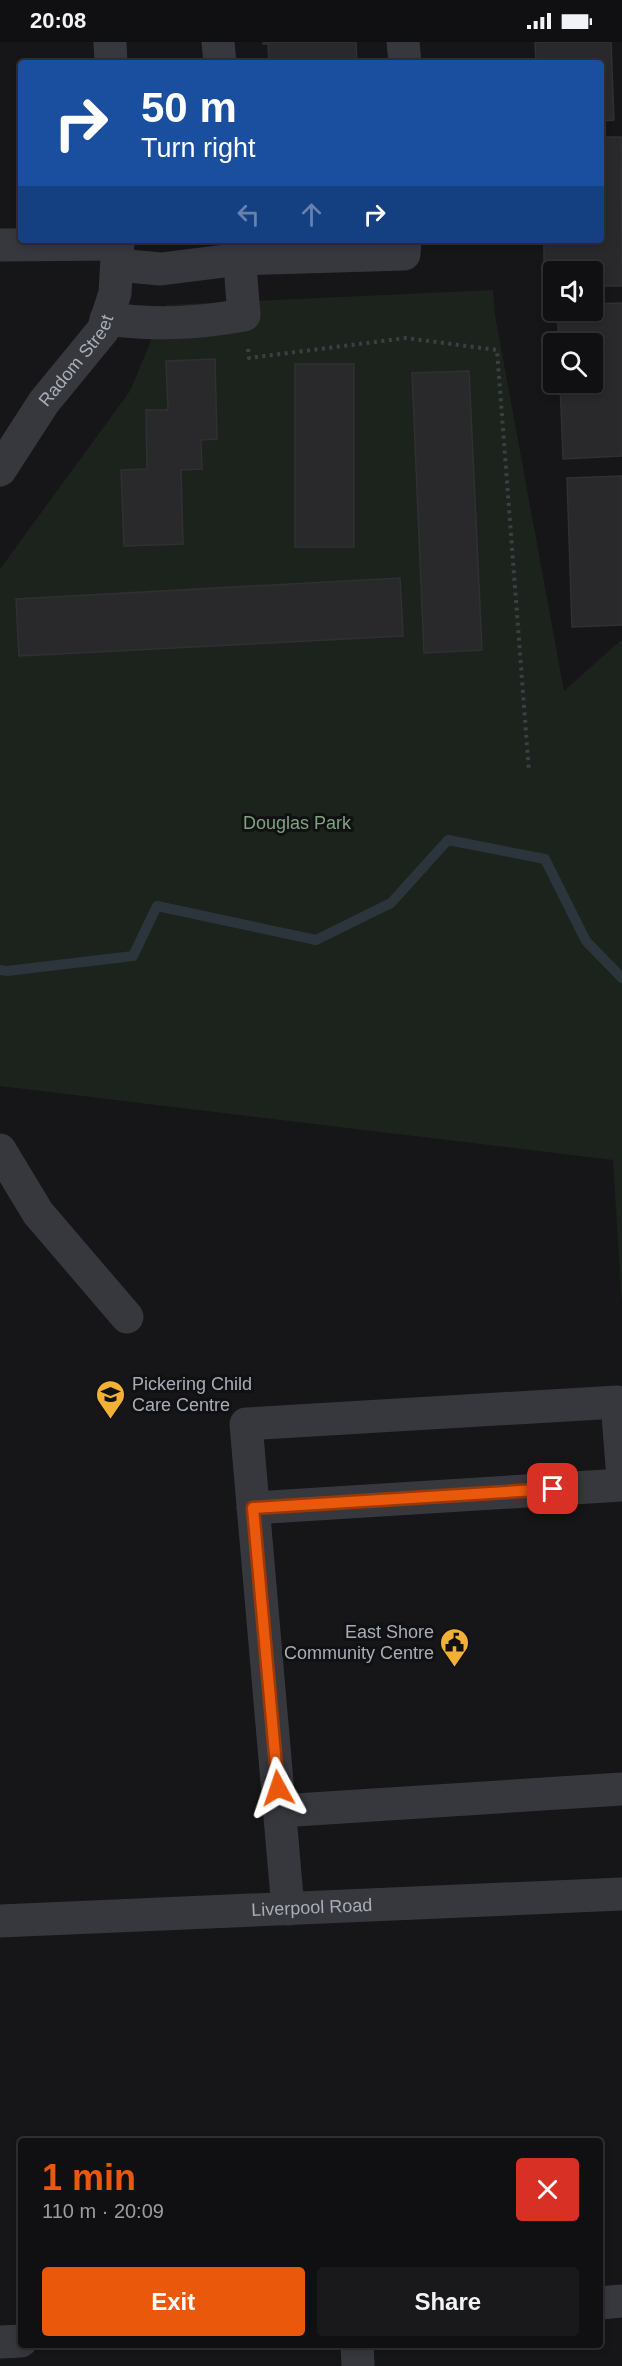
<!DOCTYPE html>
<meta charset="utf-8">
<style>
body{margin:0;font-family:Arial,sans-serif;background:#19191b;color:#f1f3f6;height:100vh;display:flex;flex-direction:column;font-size:22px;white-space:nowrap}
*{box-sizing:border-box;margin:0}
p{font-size:20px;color:#9c9d9f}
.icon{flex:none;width:33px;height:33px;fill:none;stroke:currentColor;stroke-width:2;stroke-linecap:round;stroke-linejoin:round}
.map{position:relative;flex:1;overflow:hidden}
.sheet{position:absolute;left:18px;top:2096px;width:585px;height:210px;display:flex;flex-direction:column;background:#101012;border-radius:6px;box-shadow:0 3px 9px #0003,0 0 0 2px #303032}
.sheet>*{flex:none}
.guide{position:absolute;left:18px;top:18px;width:586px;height:183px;border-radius:6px;box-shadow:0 3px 9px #0003,0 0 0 2px #303032;background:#1a4fa0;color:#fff;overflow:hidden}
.buttons{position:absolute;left:543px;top:219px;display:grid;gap:12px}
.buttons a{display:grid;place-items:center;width:60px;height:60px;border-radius:6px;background:#101012;box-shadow:0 3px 9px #0003,0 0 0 2px #303032;font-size:30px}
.pin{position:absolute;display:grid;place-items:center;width:51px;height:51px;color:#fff;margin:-26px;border-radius:12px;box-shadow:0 3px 9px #0006}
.me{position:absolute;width:66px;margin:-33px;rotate:355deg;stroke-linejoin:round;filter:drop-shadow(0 0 4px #0008)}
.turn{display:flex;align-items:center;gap:21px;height:126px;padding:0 24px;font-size:27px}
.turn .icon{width:78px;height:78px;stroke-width:2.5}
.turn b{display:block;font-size:42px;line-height:51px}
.lanes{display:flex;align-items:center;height:57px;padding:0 24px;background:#0003;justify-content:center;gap:30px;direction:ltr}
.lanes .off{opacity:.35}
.round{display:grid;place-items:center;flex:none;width:63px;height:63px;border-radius:6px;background:#19191b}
.headline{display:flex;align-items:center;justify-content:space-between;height:102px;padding:0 24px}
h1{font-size:36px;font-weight:800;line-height:45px;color:#ea580c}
.primary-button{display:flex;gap:12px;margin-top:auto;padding:12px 24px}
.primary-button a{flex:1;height:69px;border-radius:6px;background:#ea580c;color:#fff;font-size:24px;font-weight:800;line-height:69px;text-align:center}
.primary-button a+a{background:#19191b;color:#f1f3f6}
.status{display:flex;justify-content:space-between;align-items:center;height:42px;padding:0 30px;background:#101012;direction:ltr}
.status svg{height:16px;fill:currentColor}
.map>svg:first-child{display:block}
</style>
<div class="status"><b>20:08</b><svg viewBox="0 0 49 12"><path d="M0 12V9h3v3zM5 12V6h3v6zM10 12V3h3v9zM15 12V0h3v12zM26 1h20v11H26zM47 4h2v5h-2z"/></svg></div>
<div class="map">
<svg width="622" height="2324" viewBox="0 0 622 2324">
<rect width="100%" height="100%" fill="#161618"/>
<path fill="#1c231d" d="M 493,248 L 495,273 L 564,649 L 622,597 L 622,1262 L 613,1118 L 0,1044 L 0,527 L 130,349 L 166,263 Z"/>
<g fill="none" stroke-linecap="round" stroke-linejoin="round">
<path stroke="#2c353c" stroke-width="10" d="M 0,928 L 7,929 L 133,914 L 157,864 L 316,898 L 391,861 L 448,798 L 545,817 L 586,899 L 622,936"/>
</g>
<path fill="#29292c" stroke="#303034" stroke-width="1.5" d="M 263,0 L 356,0 L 357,21 L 269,21 L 268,2 L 263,2 Z
M 535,0 L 611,0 L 614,78 L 602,79 L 602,21 L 536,21 Z
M 602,95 L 621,95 L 622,244 L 592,244 L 592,230 L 554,230 L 554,245 L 544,245 L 544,198 L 602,198 Z
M 622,261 L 622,414 L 563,417 L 560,340 L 592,340 L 592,302 L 559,302 L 557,268 L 592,268 L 592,262 Z
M 215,317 L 217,397 L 201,398 L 202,427 L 181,428 L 183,502 L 124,504 L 121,428 L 147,427 L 146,368 L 168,368 L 166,319 Z
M 295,322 L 354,322 L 354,505 L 295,505 Z
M 469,329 L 482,608 L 424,611 L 412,331 Z
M 622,434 L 622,583 L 572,585 L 567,436 Z
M 400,536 L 403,594 L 19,614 L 16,557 Z"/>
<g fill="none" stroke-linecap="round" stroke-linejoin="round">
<path stroke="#3d3f44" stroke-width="4" stroke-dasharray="3 4.5" stroke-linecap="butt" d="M 248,307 L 249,316 L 406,296 L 497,308 L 529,730"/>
<g stroke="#37383d" stroke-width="33">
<path d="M 110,0 L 111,21"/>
<path d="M 218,0 L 220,21"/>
<path d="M 403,0 L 405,21"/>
<path d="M 0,203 L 118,202"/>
<path d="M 117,223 L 161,227 L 241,217 L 404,212 L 405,198"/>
<path d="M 106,277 C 157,283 193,282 244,273 L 238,198"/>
<path id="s1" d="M 0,428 L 44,360 L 103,288 L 115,251 L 118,198"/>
<path d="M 0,1108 L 38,1171 L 127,1275"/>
<path d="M 253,1466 L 622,1443"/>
<path d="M 280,1769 L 622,1747"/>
<path d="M 288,1867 L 246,1382 L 617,1360 L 622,1424"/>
<path id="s2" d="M 0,1879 L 622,1852"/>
<path d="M 600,2261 L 622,2259"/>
<path d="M 0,2300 L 21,2299"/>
<path d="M 357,2302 L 358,2324"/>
</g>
</g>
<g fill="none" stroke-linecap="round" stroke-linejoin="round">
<defs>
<path id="route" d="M 278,1746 L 253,1466 L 553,1447"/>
</defs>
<use href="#route" stroke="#983908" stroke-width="15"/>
<use href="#route" stroke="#ea580c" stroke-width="10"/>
</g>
<defs>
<symbol id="school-pin" viewBox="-11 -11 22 30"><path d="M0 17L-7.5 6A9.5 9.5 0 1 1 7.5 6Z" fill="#f2b134" stroke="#111113"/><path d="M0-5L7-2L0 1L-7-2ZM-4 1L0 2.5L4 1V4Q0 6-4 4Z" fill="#111"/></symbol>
<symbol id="civic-pin" viewBox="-11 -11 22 30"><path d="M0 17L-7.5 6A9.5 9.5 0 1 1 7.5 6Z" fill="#f2b134" stroke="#111113"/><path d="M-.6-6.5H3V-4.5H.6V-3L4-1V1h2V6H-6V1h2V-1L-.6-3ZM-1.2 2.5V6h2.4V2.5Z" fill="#111"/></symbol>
</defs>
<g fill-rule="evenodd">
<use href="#school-pin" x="94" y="1336" width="33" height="45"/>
<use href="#civic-pin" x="438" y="1584" width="33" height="45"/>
</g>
<g text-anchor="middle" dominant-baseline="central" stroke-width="6" stroke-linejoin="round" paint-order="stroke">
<g font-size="18" fill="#a8adb8" stroke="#111113">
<text stroke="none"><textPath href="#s1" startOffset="134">Radom Street</textPath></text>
<text stroke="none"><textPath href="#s2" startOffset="312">Liverpool Road</textPath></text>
</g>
<g font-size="18" fill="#7fa381" stroke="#111113">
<text x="297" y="781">Douglas Park</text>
</g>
<g font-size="18" fill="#a8adb8" stroke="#111113" text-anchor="start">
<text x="132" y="1342">Pickering Child<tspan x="132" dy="21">Care Centre</tspan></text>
<text x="434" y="1590" text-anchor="end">East Shore<tspan x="434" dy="21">Community Centre</tspan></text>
</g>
</g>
</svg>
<div class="buttons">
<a><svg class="icon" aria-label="sound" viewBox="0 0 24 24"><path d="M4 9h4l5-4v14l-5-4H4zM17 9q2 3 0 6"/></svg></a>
<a><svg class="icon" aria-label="search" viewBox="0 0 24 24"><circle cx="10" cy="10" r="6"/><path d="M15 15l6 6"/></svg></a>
</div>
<div class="pin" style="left:553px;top:1447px;background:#d93025"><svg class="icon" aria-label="arrive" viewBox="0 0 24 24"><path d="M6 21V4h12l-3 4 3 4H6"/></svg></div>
<svg class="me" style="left:278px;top:1746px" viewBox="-20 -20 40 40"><path d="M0-17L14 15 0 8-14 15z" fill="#ea580c" stroke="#fff" stroke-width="4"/></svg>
<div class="guide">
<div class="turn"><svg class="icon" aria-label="right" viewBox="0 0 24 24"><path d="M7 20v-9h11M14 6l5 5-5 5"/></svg><div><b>50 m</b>Turn right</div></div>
<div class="lanes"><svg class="icon off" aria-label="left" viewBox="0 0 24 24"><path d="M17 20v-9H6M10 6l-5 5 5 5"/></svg><svg class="icon off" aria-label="ahead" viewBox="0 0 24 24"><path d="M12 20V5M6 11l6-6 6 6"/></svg><svg class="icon" aria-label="right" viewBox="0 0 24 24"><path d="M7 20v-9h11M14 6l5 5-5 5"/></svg></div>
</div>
<section class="sheet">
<div class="headline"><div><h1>1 min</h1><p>110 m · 20:09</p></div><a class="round" style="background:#d93025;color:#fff"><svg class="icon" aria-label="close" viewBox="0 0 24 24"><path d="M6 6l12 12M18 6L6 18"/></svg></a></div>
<div class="primary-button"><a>Exit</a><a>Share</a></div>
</section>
</div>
